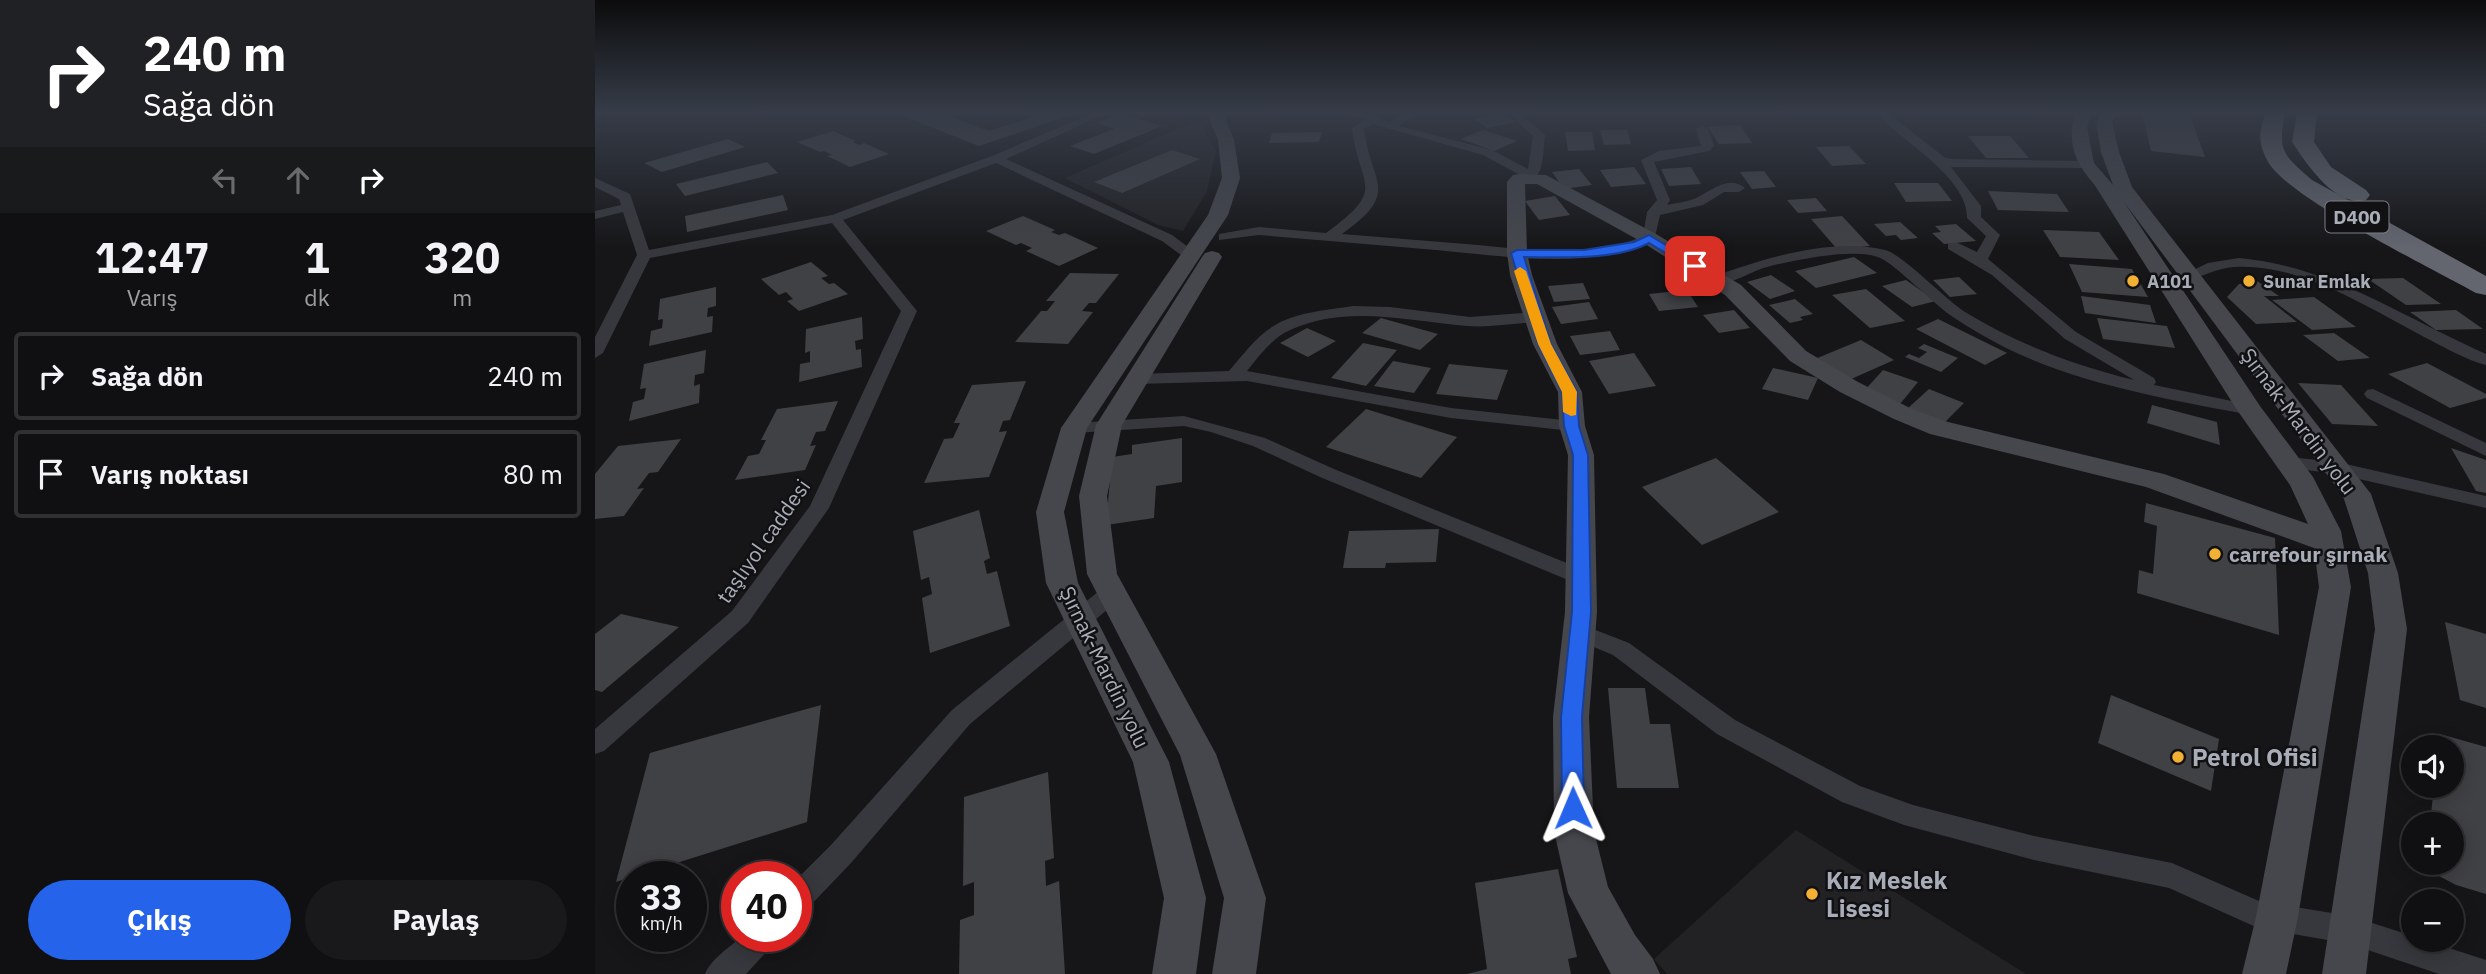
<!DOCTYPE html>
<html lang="tr">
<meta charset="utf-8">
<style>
body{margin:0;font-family:"IBM Plex Sans",sans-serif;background:#19191b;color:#f1f3f6;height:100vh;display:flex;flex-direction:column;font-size:26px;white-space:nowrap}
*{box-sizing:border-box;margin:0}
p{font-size:23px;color:#9c9d9f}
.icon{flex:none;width:38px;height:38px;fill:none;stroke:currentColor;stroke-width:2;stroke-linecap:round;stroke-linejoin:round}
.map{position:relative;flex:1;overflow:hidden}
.sheet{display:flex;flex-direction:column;background:#101012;width:595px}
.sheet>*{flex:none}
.hud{background:#202124;color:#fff;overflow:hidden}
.buttons{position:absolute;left:1806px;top:735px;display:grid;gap:14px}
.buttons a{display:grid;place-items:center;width:63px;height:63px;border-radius:50%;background:#101012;box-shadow:0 4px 18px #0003,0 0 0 2px #303032;font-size:35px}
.speed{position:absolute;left:21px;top:861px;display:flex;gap:14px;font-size:35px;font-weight:700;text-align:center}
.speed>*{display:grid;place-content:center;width:91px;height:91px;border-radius:50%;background:#101012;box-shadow:0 4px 18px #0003,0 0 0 2px #303032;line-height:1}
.speed small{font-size:18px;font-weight:400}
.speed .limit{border:10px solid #d22;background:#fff;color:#111}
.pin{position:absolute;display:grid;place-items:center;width:60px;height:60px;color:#fff;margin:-30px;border-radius:14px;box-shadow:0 4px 10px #0006}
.me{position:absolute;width:77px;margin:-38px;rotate:359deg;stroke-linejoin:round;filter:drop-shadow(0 0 5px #0008)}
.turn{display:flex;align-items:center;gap:24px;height:147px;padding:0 28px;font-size:32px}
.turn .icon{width:91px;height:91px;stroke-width:2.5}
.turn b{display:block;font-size:49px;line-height:60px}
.lanes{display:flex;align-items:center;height:66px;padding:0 28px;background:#0003;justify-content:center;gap:35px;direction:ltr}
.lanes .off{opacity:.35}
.eta{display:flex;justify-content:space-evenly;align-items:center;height:119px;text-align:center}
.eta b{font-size:42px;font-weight:700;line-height:49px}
.primary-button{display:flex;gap:14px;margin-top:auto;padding:14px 28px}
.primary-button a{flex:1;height:80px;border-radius:42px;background:#2563eb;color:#fff;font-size:28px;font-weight:700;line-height:80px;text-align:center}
.primary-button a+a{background:#19191b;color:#f1f3f6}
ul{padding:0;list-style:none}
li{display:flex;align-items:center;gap:21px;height:88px;margin:0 14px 10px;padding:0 14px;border:4px solid #303032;border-radius:7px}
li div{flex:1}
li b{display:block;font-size:26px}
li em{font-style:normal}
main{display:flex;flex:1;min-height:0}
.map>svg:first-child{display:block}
</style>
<main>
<section class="sheet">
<div class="hud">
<div class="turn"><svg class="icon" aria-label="right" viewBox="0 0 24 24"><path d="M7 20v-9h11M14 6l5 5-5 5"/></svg><div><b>240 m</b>Sağa dön</div></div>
<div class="lanes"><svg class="icon off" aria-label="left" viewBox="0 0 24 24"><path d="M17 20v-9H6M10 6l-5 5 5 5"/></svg><svg class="icon off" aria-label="ahead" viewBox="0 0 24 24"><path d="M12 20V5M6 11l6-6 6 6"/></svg><svg class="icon" aria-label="right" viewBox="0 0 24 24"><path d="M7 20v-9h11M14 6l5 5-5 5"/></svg></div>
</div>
<div class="eta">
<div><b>12:47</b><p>Varış</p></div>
<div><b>1</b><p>dk</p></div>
<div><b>320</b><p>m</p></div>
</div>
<ul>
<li><svg class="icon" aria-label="right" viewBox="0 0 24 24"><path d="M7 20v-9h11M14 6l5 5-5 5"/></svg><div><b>Sağa dön</b></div><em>240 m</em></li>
<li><svg class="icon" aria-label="arrive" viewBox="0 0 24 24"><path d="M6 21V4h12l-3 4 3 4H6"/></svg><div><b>Varış noktası</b></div><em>80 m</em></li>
</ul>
<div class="primary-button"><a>Çıkış</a><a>Paylaş</a></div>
</section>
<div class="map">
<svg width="1891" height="974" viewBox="0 0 1891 974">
<rect width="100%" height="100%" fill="#161618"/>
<path fill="#222225" d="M 603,120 L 621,151 L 612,191 L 588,231 L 563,225 L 470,178 Z
M 1201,830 L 1431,974 L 1072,974 L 1059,959 Z"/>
<path fill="#404145" d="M 301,113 L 347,113 L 394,131 L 449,113 L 481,113 L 384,146 Z
M 908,113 L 921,122 L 892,128 L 879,119 Z
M 1547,113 L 1594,113 L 1610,157 L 1556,151 Z
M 526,114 L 567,126 L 499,154 L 475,146 L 519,129 L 501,123 Z
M 1145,125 L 1157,143 L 1124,144 L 1113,127 Z
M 888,130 L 922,141 L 899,151 L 866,139 Z
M 1005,130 L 1032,130 L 1036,144 L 1009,145 Z
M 238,131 L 261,141 L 258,142 L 264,145 L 269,143 L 294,154 L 255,167 L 232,156 L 237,155 L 229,151 L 225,152 L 202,142 Z
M 727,132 L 724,142 L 674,143 L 677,133 Z
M 970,132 L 997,132 L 1000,150 L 973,151 Z
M 1373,136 L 1415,136 L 1434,158 L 1391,158 Z
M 133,139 L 150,147 L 67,172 L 49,163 Z
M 1254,146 L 1271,164 L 1237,166 L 1221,147 Z
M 577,150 L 605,159 L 527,193 L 499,182 Z
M 172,162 L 183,173 L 90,196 L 81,184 Z
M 1039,167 L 1051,184 L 1016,187 L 1005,170 Z
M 1096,167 L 1106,184 L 1074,186 L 1066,169 Z
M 984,169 L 997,185 L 969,189 L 957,172 Z
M 1169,171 L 1181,187 L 1157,189 L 1145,172 Z
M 1299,183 L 1343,183 L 1357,201 L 1311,202 Z
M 1393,191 L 1462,194 L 1474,212 L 1403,210 Z
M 188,195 L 193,210 L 92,232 L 90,216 Z
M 960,196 L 975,215 L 944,220 L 930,201 Z
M 1221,198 L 1232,211 L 1203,213 L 1192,200 Z
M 428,216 L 460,230 L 456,232 L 464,235 L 470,233 L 503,248 L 464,266 L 431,251 L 437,248 L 426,243 L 421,245 L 391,231 Z
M 1247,216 L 1275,246 L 1242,249 L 1216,219 Z
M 1305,222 L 1323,238 L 1306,240 L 1301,235 L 1291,236 L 1279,224 Z
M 1361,224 L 1381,241 L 1349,244 L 1337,233 L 1346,232 L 1340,226 Z
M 1448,230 L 1504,232 L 1524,260 L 1465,257 Z
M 1259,257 L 1282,273 L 1221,288 L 1200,271 Z
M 216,262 L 233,276 L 226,278 L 234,284 L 239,283 L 253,294 L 204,311 L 192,301 L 198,299 L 191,292 L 184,295 L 166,279 Z
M 1474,264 L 1537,269 L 1553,297 L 1487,292 Z
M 475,273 L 524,274 L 501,303 L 494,303 L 487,311 L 498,312 L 473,344 L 420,342 L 446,311 L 452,311 L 460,301 L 451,301 Z
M 1176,275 L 1200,291 L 1175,299 L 1152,282 Z
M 1364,277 L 1382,294 L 1355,297 L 1338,280 Z
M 1808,278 L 1846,304 L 1811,305 L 1773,279 Z
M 1311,280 L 1341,301 L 1317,307 L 1287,286 Z
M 1662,281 L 1684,296 L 1669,296 L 1702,322 L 1661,324 L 1632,297 L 1644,284 Z
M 988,283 L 995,299 L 959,302 L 953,286 Z
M 121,287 L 121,306 L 113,308 L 112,317 L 118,316 L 117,332 L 54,346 L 56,331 L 67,328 L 68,319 L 63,320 L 65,299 Z
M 1271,289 L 1310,321 L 1275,328 L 1237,295 Z
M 1092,290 L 1103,307 L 1064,311 L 1054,294 Z
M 1486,296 L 1555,305 L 1561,323 L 1490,313 Z
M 1719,297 L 1761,327 L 1717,330 L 1677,300 Z
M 1200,299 L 1218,314 L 1205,317 L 1208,320 L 1195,323 L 1174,305 Z
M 994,302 L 1003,319 L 966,324 L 957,307 Z
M 1139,310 L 1155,328 L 1124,333 L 1108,315 Z
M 1861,310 L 1888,329 L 1841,330 L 1815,312 Z
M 267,317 L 268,339 L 260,341 L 261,350 L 266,349 L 267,367 L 204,382 L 205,364 L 215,362 L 215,351 L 210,353 L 211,329 Z
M 786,318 L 843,334 L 825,350 L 767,333 Z
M 1502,318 L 1572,326 L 1580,348 L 1508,339 Z
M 1343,319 L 1412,353 L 1390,365 L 1321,329 Z
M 712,328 L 741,341 L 713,357 L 685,343 Z
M 1015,331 L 1025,350 L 985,355 L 975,336 Z
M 1739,333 L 1775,358 L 1743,361 L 1708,335 Z
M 1266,340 L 1299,360 L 1254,380 L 1220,359 Z
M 768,343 L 802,350 L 771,386 L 736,378 Z
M 1329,344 L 1363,358 L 1346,372 L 1310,357 L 1314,354 L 1324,358 L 1332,352 L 1323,348 Z
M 111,350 L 109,373 L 100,375 L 99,386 L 105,384 L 104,403 L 34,421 L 38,402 L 49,399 L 51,388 L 45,389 L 49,364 Z
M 1039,353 L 1061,386 L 1014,394 L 994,361 Z
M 798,361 L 836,368 L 819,393 L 779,386 Z
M 1832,363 L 1891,394 L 1891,398 L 1855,408 L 1793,374 Z
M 854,364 L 913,370 L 902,400 L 841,394 Z
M 1178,368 L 1223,378 L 1213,400 L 1167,389 Z
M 1288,370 L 1323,382 L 1305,404 L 1269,391 Z
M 431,381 L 415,420 L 408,421 L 404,432 L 412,431 L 394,477 L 329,483 L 349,439 L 358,438 L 365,423 L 359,423 L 377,385 Z
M 1703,383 L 1746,385 L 1783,426 L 1737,424 Z
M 1334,389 L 1369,403 L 1348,424 L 1312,409 Z
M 243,401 L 230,431 L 221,432 L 215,446 L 221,445 L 210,470 L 140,480 L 153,456 L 164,454 L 171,440 L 166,440 L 182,409 Z
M 1557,405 L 1622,422 L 1625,445 L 1552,423 Z
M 771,409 L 862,437 L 826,478 L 731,447 Z
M 587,438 L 587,482 L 561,486 L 559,518 L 511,525 L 517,457 L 537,454 L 537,445 Z
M 86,439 L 63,472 L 54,473 L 42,489 L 49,488 L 29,516 L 0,519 L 0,474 L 23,446 Z
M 1856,448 L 1891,460 L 1891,493 L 1881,491 Z
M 1121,458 L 1184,512 L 1107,545 L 1047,487 Z
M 1551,503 L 1680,538 L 1684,635 L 1542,593 L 1544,570 L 1558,574 L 1562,526 L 1549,522 Z
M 384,510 L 395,558 L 389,561 L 392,574 L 402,571 L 415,626 L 335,653 L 327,598 L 337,594 L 334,577 L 326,580 L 318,531 Z
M 844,529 L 841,562 L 791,563 L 790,568 L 748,568 L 754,531 Z
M 26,614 L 84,627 L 7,692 L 0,690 L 0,634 Z
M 1850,622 L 1891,634 L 1891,708 L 1865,700 Z
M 1013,688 L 1050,688 L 1055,724 L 1075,724 L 1084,788 L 1022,788 Z
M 1516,695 L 1624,739 L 1616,791 L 1503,743 Z
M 226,705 L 212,822 L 21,882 L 55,753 Z
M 1845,734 L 1891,747 L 1891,894 L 1861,885 L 1844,876 L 1835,867 L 1835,863 L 1857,863 L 1857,824 L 1835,824 L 1839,786 L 1857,786 L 1857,747 L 1844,747 Z
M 453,772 L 459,858 L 450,861 L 451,886 L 464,881 L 470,974 L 364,974 L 365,920 L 379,915 L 379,882 L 368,886 L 369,797 Z
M 963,869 L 982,957 L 973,959 L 976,974 L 872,974 L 892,969 L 880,883 Z"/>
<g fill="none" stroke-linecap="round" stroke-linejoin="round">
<path fill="#37383d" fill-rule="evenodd" d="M 498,113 L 512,113 L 411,159 L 577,235 L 600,252 L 600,258 L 590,258 L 567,241 L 401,163 L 248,220 L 322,311 L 234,508 L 153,623 L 9,751 L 0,754 L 0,729 L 137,611 L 215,506 L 306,311 L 237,223 L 55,258 L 8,353 L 0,358 L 0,337 L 42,255 L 28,212 L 0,219 L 0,211 L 26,205 L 24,199 L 0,187 L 0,178 L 35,194 L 54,250 L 237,215 L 397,156 Z
M 756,113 L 771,113 L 794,122 L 809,113 L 821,113 L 804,126 L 897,150 L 933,169 L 938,136 L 913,113 L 925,113 L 950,135 C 948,149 950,174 936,181 L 888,155 L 778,124 L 769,129 C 776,185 807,191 747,234 C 788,237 830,241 871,244 C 928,249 994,260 1048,236 L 1052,212 L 1062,200 L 1046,160 L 1064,151 L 1106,146 L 1101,129 L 1107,126 L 1113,129 L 1119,146 L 1114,151 L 1059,162 L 1075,200 L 1072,205 C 1080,203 1091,202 1099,199 C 1115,192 1133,174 1150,188 L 1144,192 L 1129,192 L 1108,205 L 1065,215 L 1059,241 C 992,271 911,256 841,250 C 782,245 723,240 664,235 L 624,240 L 624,234 L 664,227 L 731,233 C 794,187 764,189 757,128 L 769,120 Z
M 1281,113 L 1293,113 L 1349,157 L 1356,159 L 1494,161 L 1496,164 L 1490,168 L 1356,167 L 1386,206 L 1386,217 L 1405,235 L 1393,259 L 1481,332 L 1559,378 L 1561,382 L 1559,385 L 1661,406 L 1664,410 L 1661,414 L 1655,415 C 1573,399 1485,385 1409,347 C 1392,338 1374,328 1358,317 C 1339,305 1301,264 1283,257 C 1258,248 1199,260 1172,267 C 1156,271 1134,287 1117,283 L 1115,280 L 1117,277 C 1167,259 1237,237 1290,250 C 1307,254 1351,300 1370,312 C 1422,344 1479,365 1539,380 L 1470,339 L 1397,275 L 1353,249 L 1353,243 L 1363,243 L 1382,252 L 1391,236 L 1372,218 C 1373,177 1305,140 1281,113 Z
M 1644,258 C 1735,266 1809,318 1891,354 L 1891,365 C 1872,360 1854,350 1837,341 C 1780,312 1706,262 1639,267 C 1622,268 1609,276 1593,280 L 1586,276 L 1613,263 Z
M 758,306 L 795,307 L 875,317 L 942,312 L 950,317 L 942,322 C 919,323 894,328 872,326 C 814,321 751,304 695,330 C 677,338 664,356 652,371 L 856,408 L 977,421 L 986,426 L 977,431 L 856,418 L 652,381 L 541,384 L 533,379 L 541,374 L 634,371 C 648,355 662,335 682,324 C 703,312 734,310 758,306 Z
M 1778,389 L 1891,443 L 1891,456 L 1772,398 L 1769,394 L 1772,390 Z
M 589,416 L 670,438 L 739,469 L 994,572 L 997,577 L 994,582 L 986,585 L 978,582 L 725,477 L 658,446 L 616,432 L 589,426 L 479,433 L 470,428 L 479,423 Z
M 1694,457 L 1742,462 L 1891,496 L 1891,508 L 1742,474 L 1687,467 L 1685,463 L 1687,459 Z
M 517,585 L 525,587 L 528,593 L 525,599 L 375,724 L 256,863 L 211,910 L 201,913 L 201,880 L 236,845 L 357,710 L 509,587 Z
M 985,624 L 1034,643 L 1140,720 L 1265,786 L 1318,805 L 1439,836 L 1577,863 L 1664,901 L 1755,916 L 1818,936 L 1818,940 L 1829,940 L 1891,960 L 1891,974 L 1844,974 L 1755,944 L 1663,928 L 1574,888 L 1439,860 L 1309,825 L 1247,802 L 1122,734 L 1018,655 L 977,638 L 974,632 L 977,626 Z
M 147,936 L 181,936 L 177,946 L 151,974 L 110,974 C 116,959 134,948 147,936 Z"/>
<path fill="#45474d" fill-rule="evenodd" d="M 612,113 L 628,113 L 639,140 L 645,178 L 633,215 L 492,428 L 469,512 L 483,583 L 574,762 L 611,898 L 601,974 L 557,974 L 569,898 L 538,762 L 451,583 L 441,512 L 466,428 L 613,215 L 627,178 L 623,140 Z
M 1480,113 L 1496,113 L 1492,128 L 1499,163 L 1518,185 L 1506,152 L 1501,122 L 1506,113 L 1522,113 L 1517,122 L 1524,152 L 1537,187 L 1776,494 L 1803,573 L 1812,629 L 1771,974 L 1727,974 L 1780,629 L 1773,573 L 1748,496 L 1529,202 L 1665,406 L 1718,477 L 1746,531 L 1756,587 L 1703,917 L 1691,974 L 1647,974 L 1661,917 L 1724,587 L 1719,548 L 1551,487 L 1335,434 L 1299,419 L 1245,392 L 1195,361 L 1130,295 L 1047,242 L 942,184 L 930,184 L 932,253 L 937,275 L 962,344 L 987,392 L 990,426 L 999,455 L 1002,612 L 994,717 L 999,831 L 1013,887 L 1040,935 L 1058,959 L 1065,974 L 1016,974 L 973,893 L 959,831 L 958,717 L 970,612 L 973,455 L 964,426 L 963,392 L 938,344 L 915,275 L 912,253 L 912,182 L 918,175 L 924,174 L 951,175 L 1061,234 L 1146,285 L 1211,351 L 1263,382 L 1317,409 L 1353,422 L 1569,474 L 1713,524 L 1695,485 L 1642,410 L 1499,184 C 1479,162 1472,142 1480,113 Z
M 617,251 L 624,253 L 627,257 L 527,425 L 512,496 L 522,574 L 621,754 L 671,898 L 661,974 L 617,974 L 629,898 L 585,755 L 492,574 L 484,496 L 501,425 L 607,257 L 610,253 Z"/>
<path fill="#63666e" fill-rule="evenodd" d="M 1670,113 L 1690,113 C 1682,152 1689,155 1717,180 L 1891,276 L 1891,295 L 1881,293 C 1840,270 1689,196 1672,160 C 1662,140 1665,133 1670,113 Z
M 1702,113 L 1722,113 L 1719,142 L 1736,167 L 1771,190 L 1775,195 L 1771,200 C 1740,208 1712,164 1697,142 Z"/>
</g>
<linearGradient id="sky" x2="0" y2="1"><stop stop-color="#0c0c0d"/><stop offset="0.45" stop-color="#363c48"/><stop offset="1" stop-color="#363c48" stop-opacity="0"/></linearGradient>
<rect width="1891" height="249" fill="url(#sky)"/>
<path fill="#2563eb" stroke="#184099" stroke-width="2" d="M 1054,235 L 1106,266 L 1095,268 L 1054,243 C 1020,261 966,257 929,257 L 956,344 L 982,392 L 984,426 L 993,455 L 996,612 L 987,717 L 989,808 L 986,815 L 978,818 L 971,815 L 967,808 L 966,717 L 977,612 L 978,455 L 969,426 L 967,392 L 943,344 L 916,253 L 922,250 L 989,250 L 1039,242 Z"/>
<path fill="#f59e0b" d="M 925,267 L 931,271 L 956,344 L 982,392 L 981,415 L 976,416 L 968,412 L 967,392 L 943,344 L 919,271 Z"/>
<g fill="#f2b134" stroke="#111113" stroke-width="2.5">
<circle cx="1538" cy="281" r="7"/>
<circle cx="1654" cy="281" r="7"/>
<circle cx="1620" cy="554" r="7"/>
<circle cx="1583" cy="757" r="7"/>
<circle cx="1217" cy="894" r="7"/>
</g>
<g text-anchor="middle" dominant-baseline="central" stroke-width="5" stroke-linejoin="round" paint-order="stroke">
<g font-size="18" font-weight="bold" fill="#a8adb8" stroke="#111113" text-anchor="start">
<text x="1552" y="281">A101</text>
<text x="1668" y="281">Sunar Emlak</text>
</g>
<rect fill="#111113" stroke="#7b7e86" stroke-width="2" x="1730.5" y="201.5" width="63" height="31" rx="5"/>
<g font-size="19" font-weight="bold" fill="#a8adb8">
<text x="1762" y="217">D400</text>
</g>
<g font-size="21" fill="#a8adb8" stroke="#111113">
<text transform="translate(1704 421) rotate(53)">Şırnak-Mardin yolu</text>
<text transform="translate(168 541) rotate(-55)">taşlıyol caddesi</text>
<text transform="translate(510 667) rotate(64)">Şırnak-Mardin yolu</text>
</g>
<g font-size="21" font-weight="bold" fill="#a8adb8" stroke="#111113" text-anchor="start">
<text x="1634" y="554">carrefour şırnak</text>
</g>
<g font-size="24" font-weight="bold" fill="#a8adb8" stroke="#111113" text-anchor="start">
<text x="1597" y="757">Petrol Ofisi</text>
<text x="1231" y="880">Kız Meslek<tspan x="1231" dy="28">Lisesi</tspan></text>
</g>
</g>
</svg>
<div class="buttons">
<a><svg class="icon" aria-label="sound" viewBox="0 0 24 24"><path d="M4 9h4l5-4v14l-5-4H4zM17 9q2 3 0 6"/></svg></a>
<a>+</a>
<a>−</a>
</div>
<div class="speed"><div>33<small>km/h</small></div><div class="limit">40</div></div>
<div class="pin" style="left:1100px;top:266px;background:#d93025"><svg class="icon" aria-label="arrive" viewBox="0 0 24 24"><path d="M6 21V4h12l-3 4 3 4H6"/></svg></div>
<svg class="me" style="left:978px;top:808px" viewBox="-20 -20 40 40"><path d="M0-17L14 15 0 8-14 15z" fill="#2563eb" stroke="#fff" stroke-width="4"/></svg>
</div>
</main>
